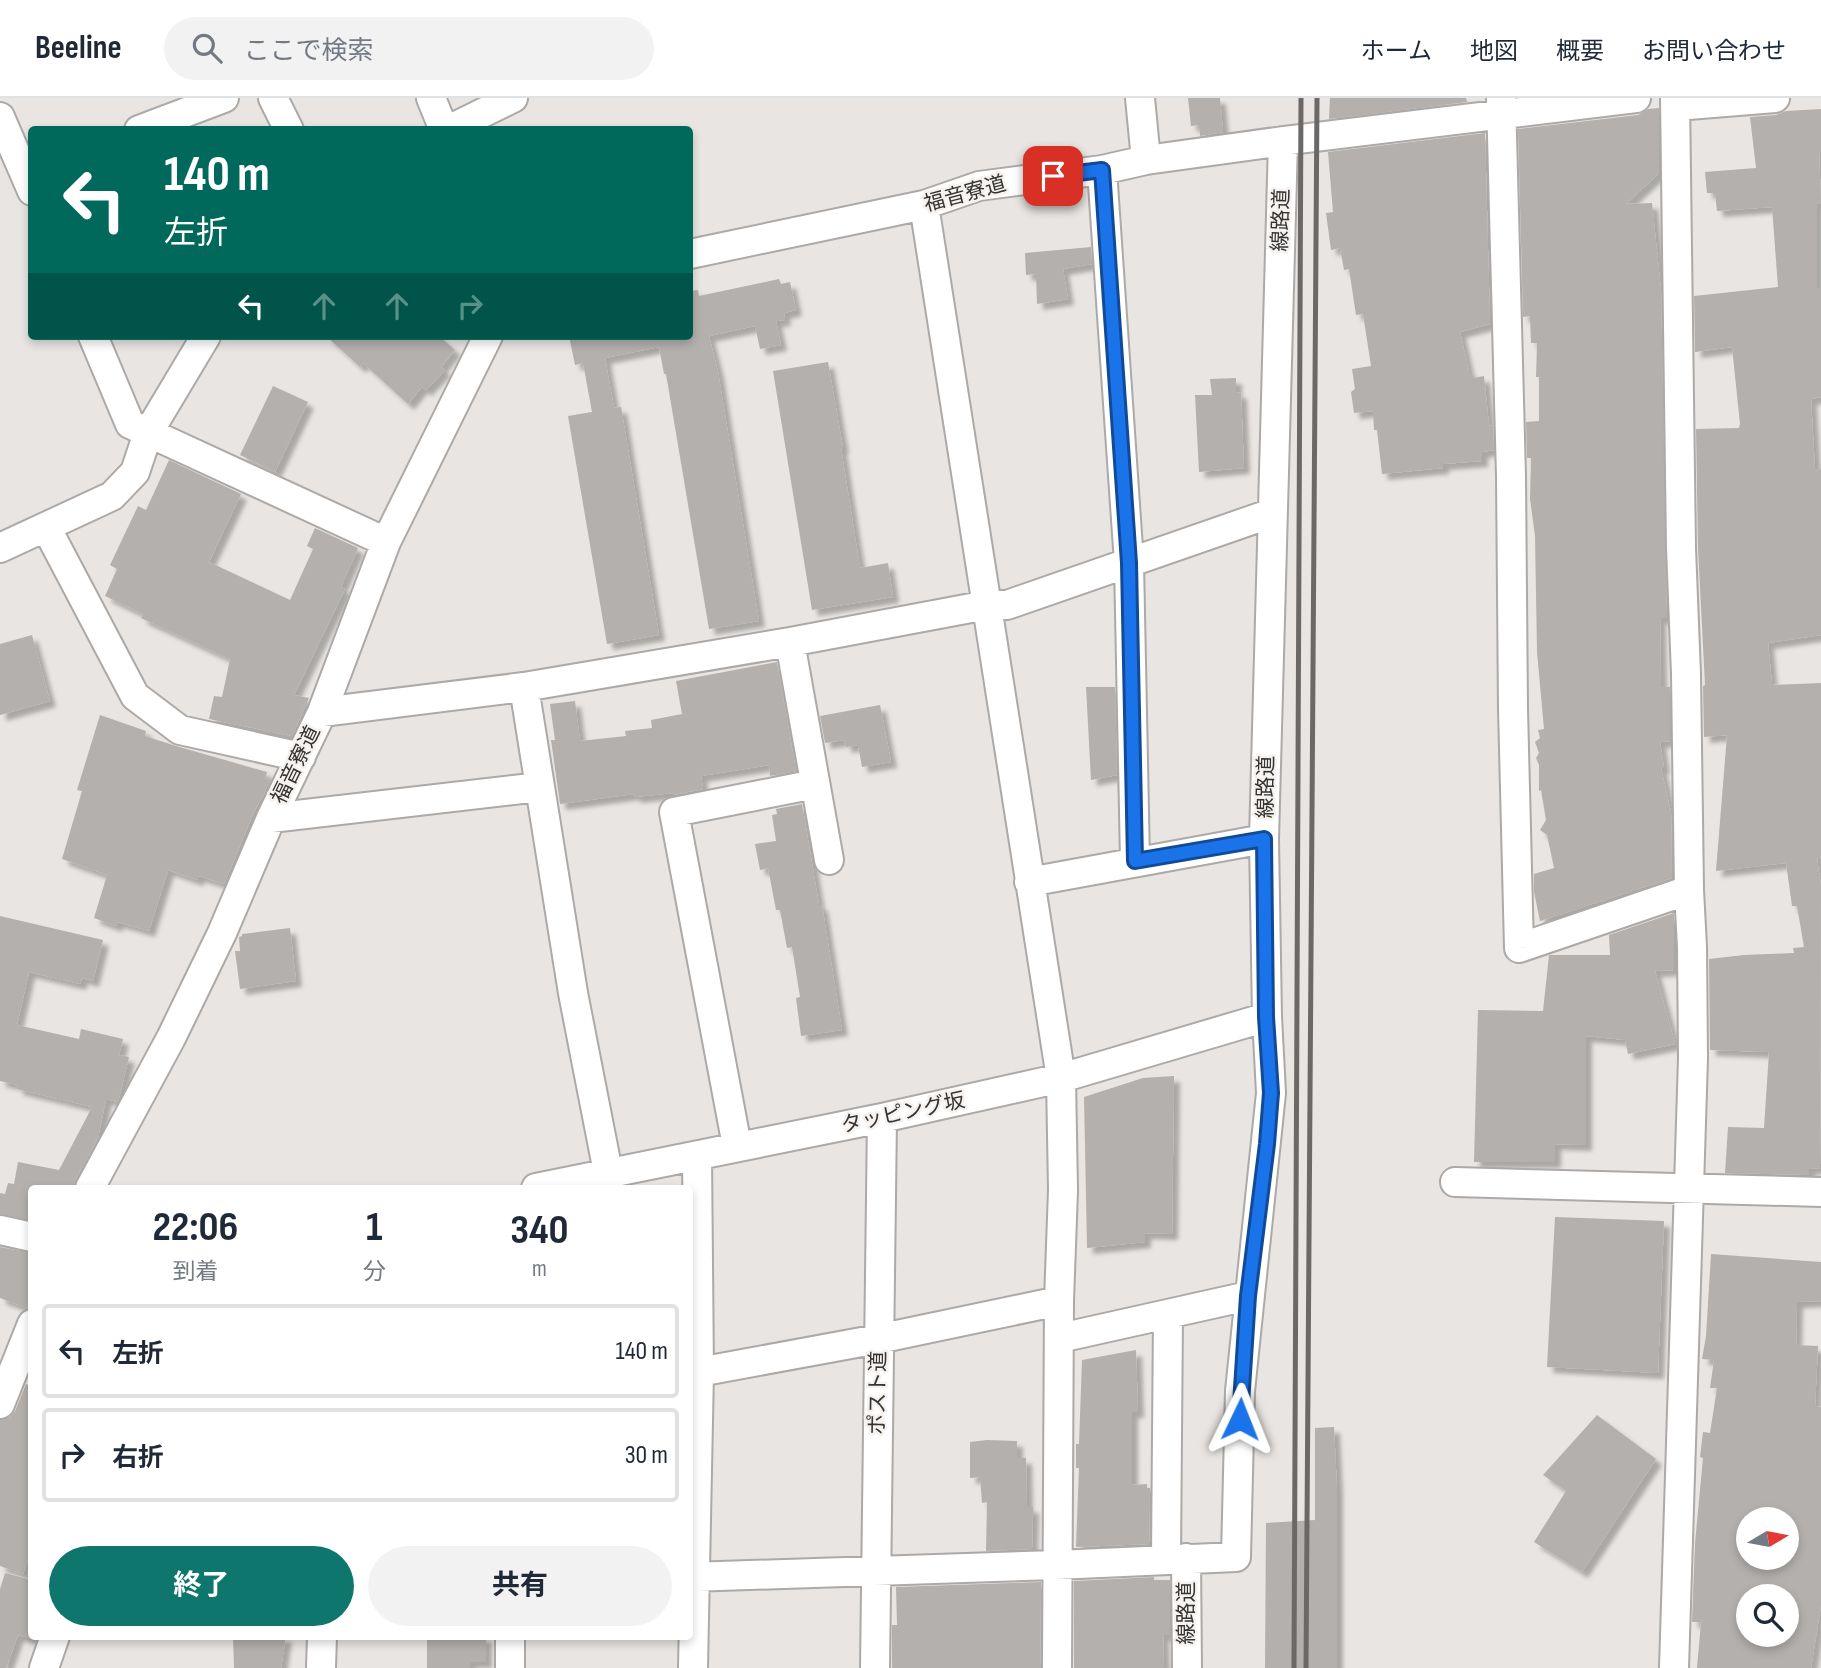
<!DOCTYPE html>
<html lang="ja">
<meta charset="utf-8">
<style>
body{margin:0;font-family:"Sofia Sans Condensed","Noto Sans JP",sans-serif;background:#f2f2f3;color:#1f2937;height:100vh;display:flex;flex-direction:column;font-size:26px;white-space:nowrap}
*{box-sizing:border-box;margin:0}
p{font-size:23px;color:#747a83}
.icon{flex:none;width:38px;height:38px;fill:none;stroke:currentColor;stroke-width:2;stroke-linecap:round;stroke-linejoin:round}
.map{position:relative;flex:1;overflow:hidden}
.drawer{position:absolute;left:28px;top:1087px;width:665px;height:455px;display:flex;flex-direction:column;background:#fff;border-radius:7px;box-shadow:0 4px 10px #0003}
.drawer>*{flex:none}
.banner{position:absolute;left:28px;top:28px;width:665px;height:214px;border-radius:7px;box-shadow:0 4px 10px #0003;background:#00695c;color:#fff;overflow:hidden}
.needle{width:46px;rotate:80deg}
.controls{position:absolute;left:1736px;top:1409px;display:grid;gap:14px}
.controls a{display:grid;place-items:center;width:63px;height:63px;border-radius:50%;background:#fff;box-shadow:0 4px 10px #0003;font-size:35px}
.pin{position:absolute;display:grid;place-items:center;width:60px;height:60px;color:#fff;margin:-30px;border-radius:14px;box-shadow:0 4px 10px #0006}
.me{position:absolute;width:77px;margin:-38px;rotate:2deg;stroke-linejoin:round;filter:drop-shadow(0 0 5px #0008)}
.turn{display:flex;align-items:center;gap:24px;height:147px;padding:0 21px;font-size:32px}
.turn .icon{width:91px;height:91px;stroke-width:2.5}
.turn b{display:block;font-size:49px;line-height:60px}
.lanes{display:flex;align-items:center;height:66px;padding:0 21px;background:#0003;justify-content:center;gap:35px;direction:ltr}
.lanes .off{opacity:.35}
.eta{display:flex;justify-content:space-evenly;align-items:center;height:119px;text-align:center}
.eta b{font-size:42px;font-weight:700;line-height:49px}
.primary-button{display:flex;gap:14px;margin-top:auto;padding:14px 21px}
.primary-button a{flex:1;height:80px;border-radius:42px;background:#0f766e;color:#fff;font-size:28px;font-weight:700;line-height:80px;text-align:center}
.primary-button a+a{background:#f2f2f3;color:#1f2937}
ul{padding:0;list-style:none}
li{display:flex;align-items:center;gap:21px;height:94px;margin:0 14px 10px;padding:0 7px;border:4px solid #e0e1e3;border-radius:7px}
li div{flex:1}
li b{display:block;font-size:26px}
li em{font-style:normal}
header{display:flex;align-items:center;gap:42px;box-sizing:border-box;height:98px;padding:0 35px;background:#fff;border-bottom:2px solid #e0e1e3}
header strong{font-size:33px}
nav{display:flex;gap:38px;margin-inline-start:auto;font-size:24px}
.search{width:490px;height:63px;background:#f2f2f3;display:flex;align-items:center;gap:18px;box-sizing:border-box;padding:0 24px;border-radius:38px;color:#747a83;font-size:26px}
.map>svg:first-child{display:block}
</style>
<header>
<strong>Beeline</strong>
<div class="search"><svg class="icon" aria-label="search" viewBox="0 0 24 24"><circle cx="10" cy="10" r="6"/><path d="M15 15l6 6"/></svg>ここで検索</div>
<nav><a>ホーム</a><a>地図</a><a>概要</a><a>お問い合わせ</a></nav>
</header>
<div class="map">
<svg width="1821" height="1570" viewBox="0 0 1821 1570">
<defs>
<filter id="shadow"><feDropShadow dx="6" dy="6" stdDeviation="2" flood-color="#0004"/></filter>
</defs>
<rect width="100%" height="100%" fill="#e8e5e2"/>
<path fill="#b3b0ad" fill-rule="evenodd" filter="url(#shadow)" d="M 1188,0 L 1220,0 L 1223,34 L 1200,38 L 1199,27 L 1191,28 Z
M 1330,0 L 1466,0 L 1467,4 L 1329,21 Z
M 1659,10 L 1659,75 L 1626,106 L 1652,105 L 1661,193 L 1667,520 L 1660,520 L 1661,589 L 1670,589 L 1670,643 L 1660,644 L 1664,670 L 1661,670 L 1671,715 L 1672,780 L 1540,823 L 1534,794 L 1534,776 L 1554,770 L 1547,737 L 1540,732 L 1546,722 L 1541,692 L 1539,693 L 1539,667 L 1536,660 L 1539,655 L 1535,644 L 1540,640 L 1538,632 L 1544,631 L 1537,554 L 1535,438 L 1530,401 L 1531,360 L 1527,360 L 1526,324 L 1539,323 L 1539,279 L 1536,279 L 1537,245 L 1531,245 L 1530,218 L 1523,219 L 1518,31 L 1638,17 L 1648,11 Z
M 1821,11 L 1821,54 L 1819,54 L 1821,106 L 1817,106 L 1817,190 L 1821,190 L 1821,299 L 1811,301 L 1815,372 L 1821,371 L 1821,537 L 1768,545 L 1772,587 L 1821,585 L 1821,761 L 1817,761 L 1821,788 L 1820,1070 L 1809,1071 L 1809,1077 L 1725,1075 L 1728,1029 L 1764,1030 L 1769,954 L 1710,952 L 1709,861 L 1744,857 L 1794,855 L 1793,850 L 1804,849 L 1797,808 L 1792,808 L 1786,765 L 1716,773 L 1727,637 L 1704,639 L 1703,588 L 1705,587 L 1698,450 L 1696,331 L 1739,330 L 1740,326 L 1732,249 L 1695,254 L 1694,198 L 1778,189 L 1772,109 L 1717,113 L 1715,95 L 1707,95 L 1705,74 L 1756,70 L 1750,19 L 1776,17 L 1786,13 Z
M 1485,35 L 1490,226 L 1460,234 L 1469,274 L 1472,274 L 1474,280 L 1484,278 L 1489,328 L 1493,327 L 1494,352 L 1482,354 L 1482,363 L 1443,366 L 1443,370 L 1382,376 L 1377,332 L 1374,332 L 1373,313 L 1354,315 L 1351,294 L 1355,291 L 1352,271 L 1371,268 L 1363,216 L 1356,217 L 1349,171 L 1344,172 L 1340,150 L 1331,152 L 1326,115 L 1333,114 L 1328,54 Z
M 1091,149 L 1092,166 L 1063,171 L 1068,201 L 1037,206 L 1036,176 L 1026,177 L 1025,155 Z
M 779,181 L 781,186 L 790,184 L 796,212 L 784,215 L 785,222 L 776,223 L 781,247 L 760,251 L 755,228 L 709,238 L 718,274 L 759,523 L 709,531 L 666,276 L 664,276 L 659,249 L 605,260 L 614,310 L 621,309 L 659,537 L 607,546 L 568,318 L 592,314 L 583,265 L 575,267 L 569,238 L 690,238 L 690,193 L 698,192 L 699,198 Z
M 326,238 L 439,238 L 455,252 L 441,269 L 445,272 L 426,292 L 422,289 L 408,306 L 363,265 L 360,269 Z
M 828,264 L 843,350 L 841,350 L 860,470 L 888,465 L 893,499 L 812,512 L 773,273 Z
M 1236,280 L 1236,294 L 1241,295 L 1244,370 L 1199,374 L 1195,297 L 1212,297 L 1210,281 Z
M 273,288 L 308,304 L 275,374 L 240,357 Z
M 169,362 L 241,396 L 209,464 L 290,502 L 313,451 L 307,448 L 315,430 L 358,450 L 341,489 L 345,491 L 294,597 L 309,600 L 292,638 L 209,621 L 214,598 L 222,599 L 230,561 L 141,520 L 143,516 L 105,498 L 117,471 L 110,467 L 138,408 L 146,412 Z
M 32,537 L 50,603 L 0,617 L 0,546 Z
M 777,564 L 796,673 L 770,678 L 769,667 L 701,678 L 703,691 L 673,697 L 673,695 L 635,699 L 634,696 L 560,706 L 551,642 L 555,642 L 550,606 L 575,603 L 580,643 L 626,638 L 625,633 L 652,630 L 651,622 L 682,616 L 676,583 Z
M 1086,589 L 1115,589 L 1117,677 L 1091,682 Z
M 880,607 L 891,664 L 862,669 L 858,647 L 846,649 L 844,642 L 825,645 L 820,618 Z
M 100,617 L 146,633 L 145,638 L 176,648 L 267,674 L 265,681 L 269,682 L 265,694 L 254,714 L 224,786 L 199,778 L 197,782 L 168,772 L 149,833 L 118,824 L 116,828 L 94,820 L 107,777 L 62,761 L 82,693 L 77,692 Z
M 802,706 L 819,807 L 822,807 L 842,932 L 801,938 L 796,900 L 800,899 L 792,849 L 787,850 L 780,812 L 776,812 L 768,770 L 760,772 L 755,746 L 776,743 L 772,717 L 777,716 L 776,711 Z
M 1674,815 L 1674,872 L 1655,873 L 1675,946 L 1628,956 L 1625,942 L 1586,938 L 1586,1047 L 1555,1046 L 1555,1064 L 1474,1064 L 1478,912 L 1543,913 L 1549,857 L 1610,857 L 1609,837 Z
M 0,818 L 103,842 L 93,883 L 82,880 L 80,886 L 29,874 L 17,927 L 79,941 L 81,931 L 123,941 L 119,957 L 129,959 L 119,1000 L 118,1004 L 106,1001 L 98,1040 L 75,1082 L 73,1090 L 32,1090 L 30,1122 L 0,1116 L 0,1095 L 5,1096 L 8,1085 L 14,1086 L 18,1064 L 59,1072 L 92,1009 L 17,991 L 18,987 L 0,983 Z
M 290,830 L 296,883 L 240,891 L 235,853 L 240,853 L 239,839 L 242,838 L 242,836 Z
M 1174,978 L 1172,1136 L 1145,1135 L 1145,1144 L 1087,1150 L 1084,999 L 1143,980 Z
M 1555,1119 L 1664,1123 L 1658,1275 L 1547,1269 Z
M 0,1149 L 32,1155 L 32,1198 L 27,1210 L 0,1200 Z
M 1711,1156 L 1821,1164 L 1821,1203 L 1797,1204 L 1796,1247 L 1818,1248 L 1815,1308 L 1821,1309 L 1821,1507 L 1811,1570 L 1697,1570 L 1701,1524 L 1692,1524 L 1695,1445 L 1703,1360 L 1700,1359 L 1703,1334 L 1710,1335 L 1717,1290 L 1710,1290 L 1714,1262 L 1702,1261 L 1706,1238 ZM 1748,1421 L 1787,1421 L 1787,1460 L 1748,1460 ZM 1748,1498 L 1787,1498 L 1787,1536 L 1748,1536 Z
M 1136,1252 L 1138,1314 L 1132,1314 L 1132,1387 L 1147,1386 L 1147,1390 L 1150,1390 L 1149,1446 L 1076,1449 L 1079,1370 L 1076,1370 L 1076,1346 L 1079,1346 L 1082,1262 Z
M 26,1286 L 32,1288 L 32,1450 L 23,1476 L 0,1468 L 0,1322 L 10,1319 L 15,1313 Z
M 1597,1317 L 1656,1361 L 1582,1474 L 1534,1444 L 1566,1393 L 1543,1377 Z
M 1334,1329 L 1337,1392 L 1337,1570 L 1265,1570 L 1266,1425 L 1315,1422 L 1315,1330 Z
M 987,1342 L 1017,1343 L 1017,1360 L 1026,1360 L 1027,1409 L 1033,1409 L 1032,1451 L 986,1453 L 987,1404 L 982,1405 L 980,1379 L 970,1380 L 970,1344 Z
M 5,1475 L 32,1482 L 32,1541 L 18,1537 L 6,1570 L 0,1570 L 0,1491 Z
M 1154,1479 L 1154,1482 L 1170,1482 L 1170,1537 L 1163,1537 L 1164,1570 L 1074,1570 L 1074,1483 Z
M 1041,1484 L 1040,1570 L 892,1570 L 892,1527 L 897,1527 L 896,1489 Z
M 233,1538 L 286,1538 L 281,1570 L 234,1570 Z
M 427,1538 L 486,1538 L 486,1564 L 470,1564 L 470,1570 L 427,1570 Z"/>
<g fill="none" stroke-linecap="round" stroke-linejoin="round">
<defs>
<path id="minor" d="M 273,0 L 289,32
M 431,0 L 444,32
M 1140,0 L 1146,62
M 1501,0 L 1511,378 L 1513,611 L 1519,850 L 1689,792
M 1676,8 L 1775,0
M 0,19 L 32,93
M 139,32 L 224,0
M 448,32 L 513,0
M 1102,72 L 1129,465 L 1135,763
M 924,107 L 1061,980 L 1063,1092 L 1059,1203 L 1057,1570
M 690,156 L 924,107 L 979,88 L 1102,72 L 1146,62 L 1283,43 L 1636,0
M 93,238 L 130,326 L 386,444
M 46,429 L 135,598 L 180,632 L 301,659
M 0,450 L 112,398 L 135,374 L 148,335 L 206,238
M 790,544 L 829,762
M 524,589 L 573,895 L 608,1074
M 322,614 L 524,589 L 790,544 L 987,507 L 1007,507 L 1272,415
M 271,720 L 539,689
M 1029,784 L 1264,741
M 737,1048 L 674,714 L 815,686
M 1455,1084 L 1821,1094
M 90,1090 L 171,940 L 222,835 L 271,720 L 322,614 L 386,444 L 488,238
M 536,1090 L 882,1020 L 1061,980 L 1267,919
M 0,1132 L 32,1139
M 1060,1240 L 1248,1198
M 699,1274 L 878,1241 L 1059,1203
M 0,1306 L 32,1226
M 1166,1460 L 1168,1217
M 1186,1460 L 1187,1570
M 690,1479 L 1056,1467 L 1236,1459 L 1240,1293 L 1271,995 L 1267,919 L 1264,741 L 1283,43
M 510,1538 L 510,1570
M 44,1570 L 55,1538
M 321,1570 L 322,1538
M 693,1570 L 699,1274 L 697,1058
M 875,1570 L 882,1020
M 1674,1570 L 1693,960 L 1692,849 L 1689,792 L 1686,576 L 1681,450 L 1675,0"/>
</defs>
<use href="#minor" stroke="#aca9a6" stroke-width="32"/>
<use href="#minor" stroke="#fff" stroke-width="28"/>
<path stroke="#6b6967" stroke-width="5" d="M 1294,1570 L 1301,0
M 1306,1570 L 1317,0"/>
</g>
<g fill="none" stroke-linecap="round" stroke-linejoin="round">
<defs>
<path id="route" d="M 1053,78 L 1102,72 L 1129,465 L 1135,763 L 1264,741 L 1266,919 L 1271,995 L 1267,1046 L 1248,1198 L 1240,1321"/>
</defs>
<use href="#route" stroke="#114b97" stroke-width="18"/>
<use href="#route" stroke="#1a73e8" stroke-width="12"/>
</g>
<g text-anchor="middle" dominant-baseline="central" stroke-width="5" stroke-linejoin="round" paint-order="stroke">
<g font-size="21" fill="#363433" stroke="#f5f2ef">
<text transform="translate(965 96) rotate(-15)">福音寮道</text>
<text transform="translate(1281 122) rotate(-88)">線路道</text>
<text transform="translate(296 667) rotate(-64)">福音寮道</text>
<text transform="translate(1266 689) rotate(-89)">線路道</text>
<text transform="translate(903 1015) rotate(-12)">タッピング坂</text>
<text transform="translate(878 1295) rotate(-89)">ポスト道</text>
<text transform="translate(1186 1515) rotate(-90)">線路道</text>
</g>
</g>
</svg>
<div class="controls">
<a><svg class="needle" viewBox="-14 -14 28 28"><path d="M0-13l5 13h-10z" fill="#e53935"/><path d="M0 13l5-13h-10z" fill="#747a83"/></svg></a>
<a><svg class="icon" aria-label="search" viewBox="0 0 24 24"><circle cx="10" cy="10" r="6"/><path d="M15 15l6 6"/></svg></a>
</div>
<div class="pin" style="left:1053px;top:78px;background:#d93025"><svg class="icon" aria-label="arrive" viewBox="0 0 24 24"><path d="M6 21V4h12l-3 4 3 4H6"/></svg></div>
<svg class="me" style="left:1240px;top:1321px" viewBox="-20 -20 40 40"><path d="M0-17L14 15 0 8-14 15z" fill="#1a73e8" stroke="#fff" stroke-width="4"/></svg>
<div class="banner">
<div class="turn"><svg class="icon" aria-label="left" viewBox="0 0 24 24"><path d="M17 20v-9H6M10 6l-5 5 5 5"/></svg><div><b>140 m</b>左折</div></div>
<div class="lanes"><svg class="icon" aria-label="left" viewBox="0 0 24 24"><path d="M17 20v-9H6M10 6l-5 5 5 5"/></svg><svg class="icon off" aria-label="ahead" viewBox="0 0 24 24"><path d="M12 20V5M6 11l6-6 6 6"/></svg><svg class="icon off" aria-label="ahead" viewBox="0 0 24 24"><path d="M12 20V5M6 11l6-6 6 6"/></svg><svg class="icon off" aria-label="right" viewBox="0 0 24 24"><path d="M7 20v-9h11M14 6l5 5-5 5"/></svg></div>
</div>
<section class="drawer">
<div class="eta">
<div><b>22:06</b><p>到着</p></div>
<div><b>1</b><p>分</p></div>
<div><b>340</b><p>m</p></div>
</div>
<ul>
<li><svg class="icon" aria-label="left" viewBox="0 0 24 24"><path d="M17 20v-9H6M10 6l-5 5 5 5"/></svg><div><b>左折</b></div><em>140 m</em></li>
<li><svg class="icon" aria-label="right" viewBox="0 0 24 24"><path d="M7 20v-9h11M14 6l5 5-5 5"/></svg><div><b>右折</b></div><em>30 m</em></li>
</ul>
<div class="primary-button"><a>終了</a><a>共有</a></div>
</section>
</div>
